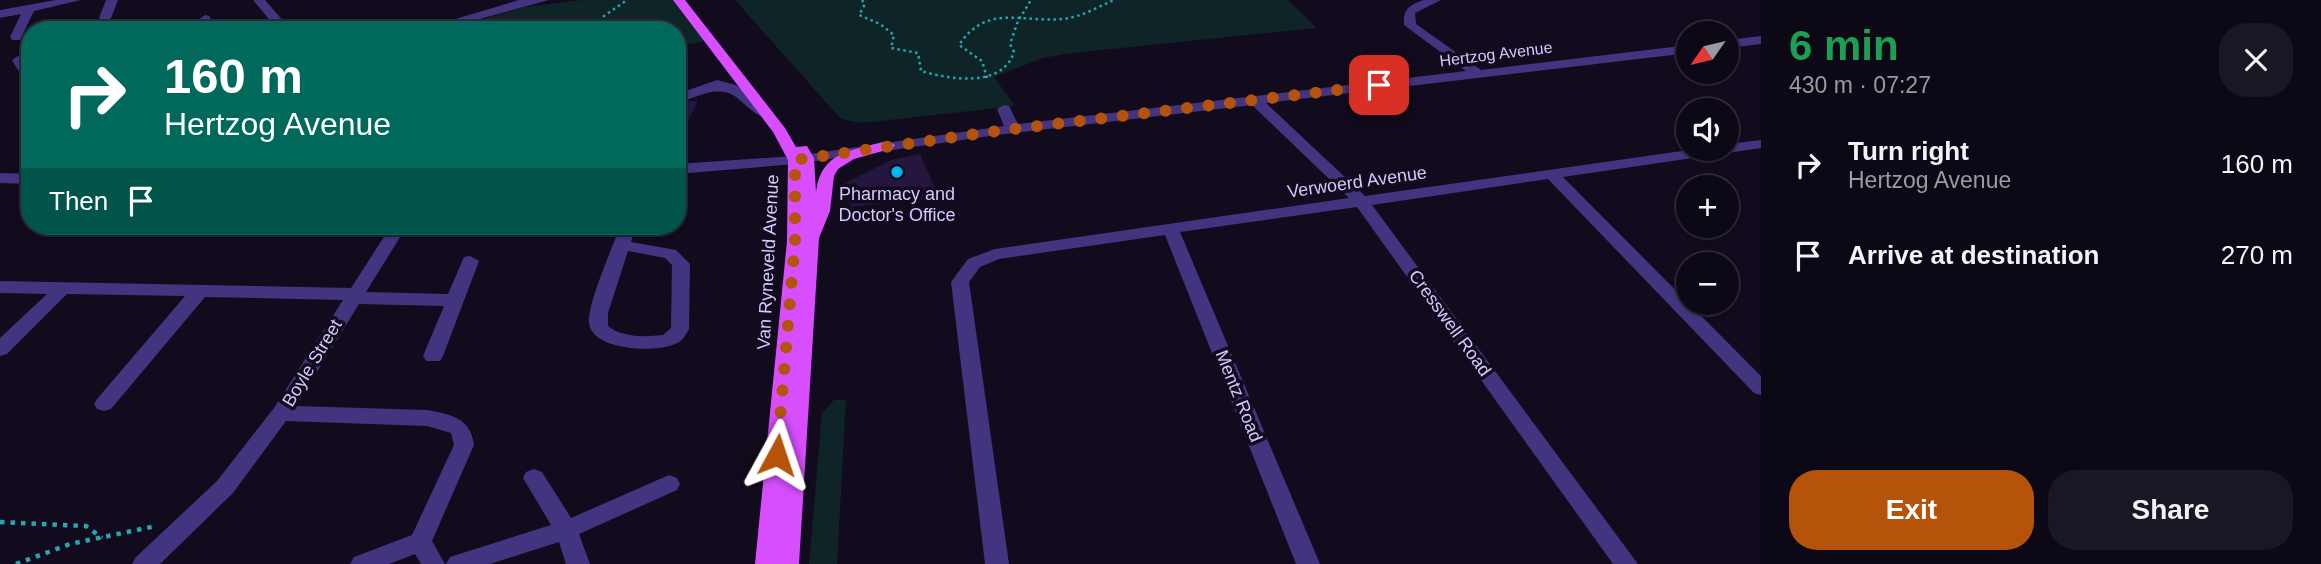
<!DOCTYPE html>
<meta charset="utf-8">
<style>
body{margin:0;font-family:Helvetica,sans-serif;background:#1b1623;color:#f1f3f6;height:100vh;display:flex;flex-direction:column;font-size:26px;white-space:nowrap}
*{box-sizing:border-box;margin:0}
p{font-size:23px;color:#9a9aa1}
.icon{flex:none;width:38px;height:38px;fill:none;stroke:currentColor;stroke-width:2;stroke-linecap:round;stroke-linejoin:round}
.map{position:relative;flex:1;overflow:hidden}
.drawer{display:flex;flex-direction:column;background:#0d0816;width:560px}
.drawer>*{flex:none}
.top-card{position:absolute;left:21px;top:21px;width:665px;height:214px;border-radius:28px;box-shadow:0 2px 5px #0004,0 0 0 2px #2d2935;background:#00695c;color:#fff;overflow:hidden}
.needle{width:46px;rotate:236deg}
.fabs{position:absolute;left:1676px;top:21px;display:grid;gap:14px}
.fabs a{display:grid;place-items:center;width:63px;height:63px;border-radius:50%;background:#0d0816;box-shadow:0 2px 5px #0004,0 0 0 2px #2d2935;font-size:35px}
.pin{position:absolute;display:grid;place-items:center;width:60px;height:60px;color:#fff;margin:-30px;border-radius:14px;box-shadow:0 4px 10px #0006}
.me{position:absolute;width:77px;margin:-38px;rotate:5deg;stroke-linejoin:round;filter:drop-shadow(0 0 5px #0008)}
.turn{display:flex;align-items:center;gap:24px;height:147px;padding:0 28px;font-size:32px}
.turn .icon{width:91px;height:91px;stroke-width:2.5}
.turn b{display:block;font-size:49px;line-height:60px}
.then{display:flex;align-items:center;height:66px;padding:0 28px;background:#0003;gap:14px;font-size:26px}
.round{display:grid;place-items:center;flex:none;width:74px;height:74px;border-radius:28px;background:#1b1623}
.summary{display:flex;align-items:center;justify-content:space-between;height:119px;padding:0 28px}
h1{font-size:42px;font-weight:600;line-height:52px;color:#1e9e55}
.cta{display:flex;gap:14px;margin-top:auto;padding:14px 28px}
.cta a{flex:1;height:80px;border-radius:28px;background:#b45309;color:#fff;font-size:28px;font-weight:600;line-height:80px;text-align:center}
.cta a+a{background:#1b1623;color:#f1f3f6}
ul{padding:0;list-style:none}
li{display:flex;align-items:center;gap:21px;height:91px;padding:0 28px}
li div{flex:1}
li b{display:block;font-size:26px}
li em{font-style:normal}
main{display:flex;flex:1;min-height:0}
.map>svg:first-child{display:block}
</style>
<main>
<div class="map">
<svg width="1761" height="564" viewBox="0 0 1761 564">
<rect width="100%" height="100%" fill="#110b1d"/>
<path fill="#0e2427" d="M 582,0 L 677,0 L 705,41 L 677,46 L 677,30 L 446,30 L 525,7 Z
M 735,0 L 1288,0 L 1317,28 L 1072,53 L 1043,58 L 994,77 L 1015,106 L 862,123 L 841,119 Z
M 834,400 L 846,400 L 837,564 L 809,564 L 822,413 Z"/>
<path fill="#25163f" d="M 677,100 L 698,101 L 685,127 L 677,126 Z
M 920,154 L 939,197 L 851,207 L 841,185 L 891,160 Z"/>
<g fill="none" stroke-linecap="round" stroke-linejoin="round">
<path stroke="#29a4b1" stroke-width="2.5" stroke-dasharray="2.5 3.5" stroke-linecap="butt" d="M 862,0 L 865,4 L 859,15 L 880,24 L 894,35 L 891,48 L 918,53 L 921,71 C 948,79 1002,89 1014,52 L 1010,44 L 1018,21 L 1031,0
M 591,30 L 604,16 L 627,0
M 987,78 L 982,61 L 959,45 C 987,3 1022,23 1063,19 C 1081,17 1098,7 1114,0"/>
<path stroke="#29a4b1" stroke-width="4.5" stroke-dasharray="4.5 6" stroke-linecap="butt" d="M 0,522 L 86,526 L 102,538
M 16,564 L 70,544 L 156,526"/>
<path fill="#42347e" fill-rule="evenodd" d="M 56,0 L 81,0 L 34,11 L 20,40 L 12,40 L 10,37 L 21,14 L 0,18 L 0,10 Z
M 106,0 L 118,0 L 111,18 L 105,22 L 99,18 Z
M 253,0 L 265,0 L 291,30 L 278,30 Z
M 519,0 L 549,0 L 439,30 L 419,30 Z
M 1424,0 L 1441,0 L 1415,13 L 1416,24 L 1481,70 L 1689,45 L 1689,53 L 1266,103 L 1365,196 L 1696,149 L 1727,149 L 1727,144 L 1761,140 L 1761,148 L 1563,177 L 1761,376 L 1761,395 L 1754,393 L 1548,179 L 1372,205 L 1638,564 L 1613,564 L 1357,207 L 1180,232 L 1320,564 L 1296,564 L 1165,235 L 999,259 L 980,267 L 969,282 L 1009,564 L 985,564 L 951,282 L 968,259 L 995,249 L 1349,198 L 1252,105 L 997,135 L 795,164 L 677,174 L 677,164 L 795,156 L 1004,126 L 997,109 L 1004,105 L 1009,106 L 1018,124 L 1466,71 L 1404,25 C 1403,9 1409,5 1424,0 Z
M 205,15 L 209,16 L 217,30 L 205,30 L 199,19 Z
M 1761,36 L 1761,44 L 1727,48 L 1727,40 Z
M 18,56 L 23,57 L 30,68 L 30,83 L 25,82 L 12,60 Z
M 717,80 L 736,85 L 774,114 L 772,117 C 753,121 742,95 725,92 C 708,89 693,99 677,103 L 677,94 Z
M 0,173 L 30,174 L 30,184 L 0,183 Z
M 391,226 L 407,226 L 366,292 L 448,294 L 464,257 L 470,256 L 479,261 L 443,356 L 440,361 L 426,361 L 423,356 L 444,306 L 359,304 L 296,406 L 427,410 C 450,414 471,418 474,445 L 432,541 L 445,564 L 421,564 L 415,554 L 389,564 L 350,564 L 354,557 L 412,535 L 454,445 L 451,433 L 427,426 L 286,421 L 233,493 L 160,564 L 132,564 L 136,557 L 217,481 L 274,408 L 343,300 L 205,297 L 111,409 L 104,411 L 97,409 L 94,404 L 97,399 L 185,296 L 67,294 L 7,354 L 0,356 L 0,338 L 47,294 L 0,293 L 0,281 L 351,288 Z
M 620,226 L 636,226 L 631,242 L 676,250 L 690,264 L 689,329 C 686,335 682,342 675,344 C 656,353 592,351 589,323 C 587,304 613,247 620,226 ZM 628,251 L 665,258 L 672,265 L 671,328 L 663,335 C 646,337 622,338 608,326 L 608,313 Z
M 534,469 L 542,472 L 571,518 L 669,475 L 677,478 L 680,484 L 677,490 L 579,534 L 590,564 L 566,564 L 559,542 L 490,564 L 446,564 L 450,557 L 551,525 L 523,478 L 526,472 Z"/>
<path fill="#d84eff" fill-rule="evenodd" d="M 673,0 L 685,0 L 785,128 L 796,147 L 807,146 L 814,158 L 816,192 C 821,152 850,151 883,142 L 888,141 L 895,145 L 893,148 L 854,159 L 838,169 L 834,176 L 830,211 L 819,238 L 799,564 L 755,564 L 787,241 L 788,160 L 773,132 Z"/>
</g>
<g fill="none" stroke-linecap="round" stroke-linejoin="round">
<path stroke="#b45309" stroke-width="12" stroke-dasharray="0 21.6" d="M 777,455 L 795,241 L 795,160 L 997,131 L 1379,85"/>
</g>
<circle fill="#00b4f2" stroke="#110b1d" stroke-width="2.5" cx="897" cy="172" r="7"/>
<g text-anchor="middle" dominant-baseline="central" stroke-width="7" stroke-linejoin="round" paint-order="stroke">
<g font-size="16" fill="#d6c7ff" stroke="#110b1d">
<text transform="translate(1496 54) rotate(-7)">Hertzog Avenue</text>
</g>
<g font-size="18" fill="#d6c7ff" stroke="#110b1d">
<text transform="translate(1357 182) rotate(-8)">Verwoerd Avenue</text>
<text transform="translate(768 262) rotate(-87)">Van Ryneveld Avenue</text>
<text transform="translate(1450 323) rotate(54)">Cresswell Road</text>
<text transform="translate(312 363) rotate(-59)">Boyle Street</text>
<text transform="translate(1239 396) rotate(68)">Mentz Road</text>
</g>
<g font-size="18" fill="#d6c7ff" stroke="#110b1d">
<text x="897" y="194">Pharmacy and<tspan x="897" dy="21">Doctor's Office</tspan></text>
</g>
</g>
</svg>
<div class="fabs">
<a><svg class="needle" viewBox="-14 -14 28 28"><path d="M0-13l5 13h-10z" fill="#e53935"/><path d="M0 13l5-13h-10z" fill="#9a9aa1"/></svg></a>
<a><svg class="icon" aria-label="sound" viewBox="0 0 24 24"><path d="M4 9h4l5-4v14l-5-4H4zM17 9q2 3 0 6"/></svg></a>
<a>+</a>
<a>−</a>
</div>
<div class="pin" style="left:1379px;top:85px;background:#d93025"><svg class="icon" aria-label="arrive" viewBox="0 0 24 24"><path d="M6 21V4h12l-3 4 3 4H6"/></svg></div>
<svg class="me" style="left:777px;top:455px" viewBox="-20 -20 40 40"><path d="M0-17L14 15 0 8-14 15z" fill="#b45309" stroke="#fff" stroke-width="4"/></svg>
<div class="top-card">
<div class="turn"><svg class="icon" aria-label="right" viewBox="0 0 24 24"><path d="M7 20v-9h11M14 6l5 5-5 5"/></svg><div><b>160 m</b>Hertzog Avenue</div></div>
<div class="then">Then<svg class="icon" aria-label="arrive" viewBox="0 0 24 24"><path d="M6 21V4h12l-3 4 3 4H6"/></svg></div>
</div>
</div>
<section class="drawer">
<div class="summary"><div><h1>6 min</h1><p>430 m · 07:27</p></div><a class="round"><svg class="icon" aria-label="close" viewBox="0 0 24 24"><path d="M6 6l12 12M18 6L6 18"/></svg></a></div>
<ul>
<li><svg class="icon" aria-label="right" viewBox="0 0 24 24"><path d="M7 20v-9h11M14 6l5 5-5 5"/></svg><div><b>Turn right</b><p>Hertzog Avenue</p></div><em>160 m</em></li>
<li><svg class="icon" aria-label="arrive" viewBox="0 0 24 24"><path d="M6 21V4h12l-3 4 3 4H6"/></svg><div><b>Arrive at destination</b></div><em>270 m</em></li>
</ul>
<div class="cta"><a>Exit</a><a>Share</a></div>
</section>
</main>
